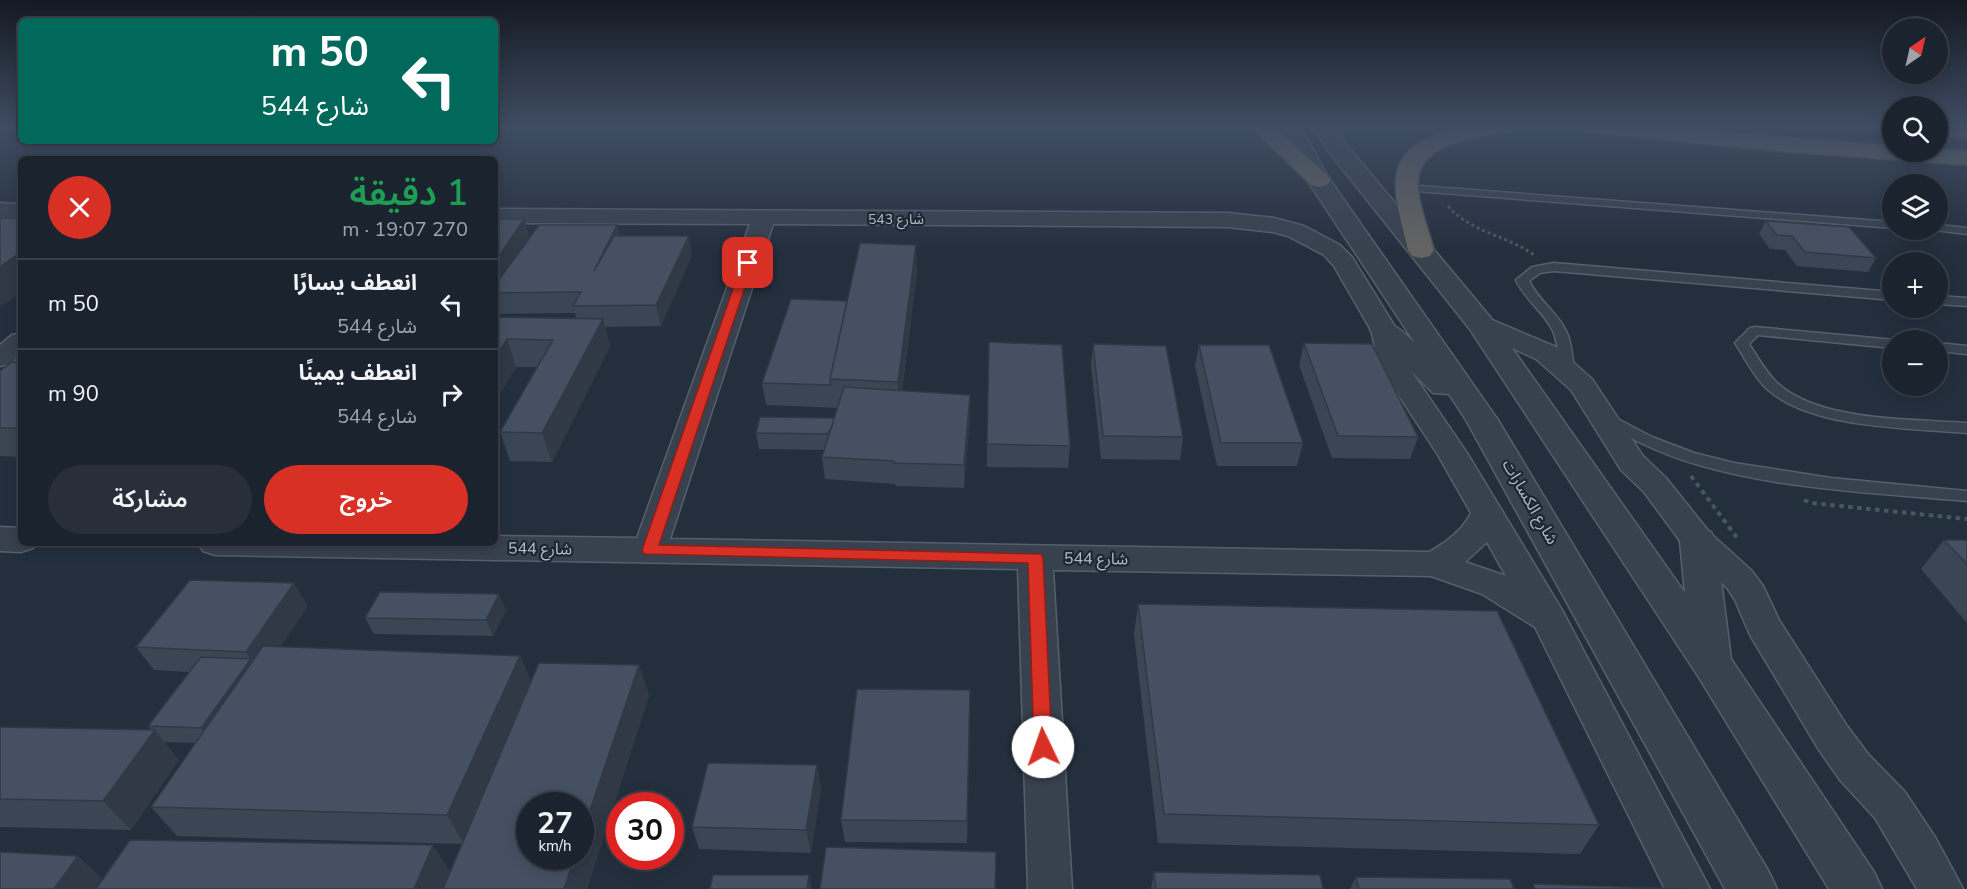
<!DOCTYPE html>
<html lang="ar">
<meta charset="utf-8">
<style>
body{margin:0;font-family:"Nunito Sans","Noto Sans Arabic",sans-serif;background:#282f3a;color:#f1f3f6;direction:rtl;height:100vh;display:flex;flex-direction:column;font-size:22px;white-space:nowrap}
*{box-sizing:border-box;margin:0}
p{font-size:20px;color:#a0a4aa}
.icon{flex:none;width:33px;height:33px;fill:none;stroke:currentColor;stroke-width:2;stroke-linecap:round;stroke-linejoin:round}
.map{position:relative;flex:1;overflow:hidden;direction:ltr}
.panel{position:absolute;left:18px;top:156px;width:480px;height:390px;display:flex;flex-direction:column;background:#1b232e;border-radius:9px;box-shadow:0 3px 15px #0003,0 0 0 2px #39404a;direction:rtl}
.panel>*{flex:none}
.guide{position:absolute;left:18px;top:18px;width:480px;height:126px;border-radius:9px;box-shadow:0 3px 15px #0003,0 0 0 2px #39404a;direction:rtl;background:#00695c;color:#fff;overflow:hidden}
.needle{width:39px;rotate:34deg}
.tools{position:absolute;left:1882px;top:18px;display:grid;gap:12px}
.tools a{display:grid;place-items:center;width:66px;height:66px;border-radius:50%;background:#1b232e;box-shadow:0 3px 15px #0003,0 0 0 2px #39404a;font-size:30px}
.speed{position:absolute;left:516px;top:792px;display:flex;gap:12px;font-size:30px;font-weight:700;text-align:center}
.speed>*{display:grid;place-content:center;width:78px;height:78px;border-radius:50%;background:#1b232e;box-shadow:0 3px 15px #0003,0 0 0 2px #39404a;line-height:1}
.speed small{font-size:15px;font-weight:400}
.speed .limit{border:9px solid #d22;background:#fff;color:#111}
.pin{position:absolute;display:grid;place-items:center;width:51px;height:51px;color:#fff;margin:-26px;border-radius:12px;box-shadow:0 3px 9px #0006}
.me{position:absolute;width:66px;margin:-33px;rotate:357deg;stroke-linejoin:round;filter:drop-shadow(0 0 4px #0008)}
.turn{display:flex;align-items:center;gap:21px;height:126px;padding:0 30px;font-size:27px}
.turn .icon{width:78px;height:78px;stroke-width:2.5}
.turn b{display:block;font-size:42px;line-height:51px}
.round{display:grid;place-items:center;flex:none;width:63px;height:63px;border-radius:32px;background:#282f3a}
.head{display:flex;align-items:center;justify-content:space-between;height:102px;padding:0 30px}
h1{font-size:36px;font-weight:600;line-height:45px;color:#1e9e55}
.action{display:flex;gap:12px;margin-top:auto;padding:12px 30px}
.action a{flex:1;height:69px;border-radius:36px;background:#d93025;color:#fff;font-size:24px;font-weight:600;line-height:69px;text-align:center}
.action a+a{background:#282f3a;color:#f1f3f6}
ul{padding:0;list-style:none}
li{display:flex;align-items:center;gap:18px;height:90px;padding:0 30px;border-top:2px solid #39404a}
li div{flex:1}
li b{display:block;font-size:22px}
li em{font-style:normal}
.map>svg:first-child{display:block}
</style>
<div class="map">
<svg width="1967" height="889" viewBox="0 0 1967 889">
<rect width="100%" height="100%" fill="#242f3e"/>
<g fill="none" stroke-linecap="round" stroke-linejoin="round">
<defs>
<path id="service" d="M 1406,185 L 1893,222 L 1893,228 L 1402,190 L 1402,186 Z
M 1938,225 L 1967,228 L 1967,234 L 1934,230 L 1938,230 Z
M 1554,263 L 1893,292 L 1893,300 L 1554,271 L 1540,273 L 1529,281 C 1538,300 1557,312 1566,331 C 1572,343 1572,356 1574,369 L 1567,373 L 1560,369 C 1559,356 1558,343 1553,331 C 1544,312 1525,300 1516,280 L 1532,267 Z
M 1938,296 L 1967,298 L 1967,306 L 1938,304 Z
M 1755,327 L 1895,340 L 1893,340 L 1893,348 L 1758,335 L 1749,344 C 1757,356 1765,371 1776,382 C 1818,422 1911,419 1967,423 L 1967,433 C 1910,428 1811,429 1767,389 C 1754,377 1745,358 1735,343 L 1750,328 Z
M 1938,343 L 1967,346 L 1967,354 L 1938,351 Z
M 1610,415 L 1652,437 L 1694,453 L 1734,463 L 1831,478 L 1967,491 L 1967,501 C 1866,492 1732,488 1641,443 C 1628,437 1617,430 1605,423 L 1603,420 Z"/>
<path id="minor" d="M 0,203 L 21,204 L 21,218 L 0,217 Z
M 495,209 L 1228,213 L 1274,218 L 1304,226 L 1340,245 L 1352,257 L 1397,330 L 1407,365 L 1467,453 L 1562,610 L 1710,889 L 1665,889 L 1535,627 L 1482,594 L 1431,576 L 1053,570 L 1072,889 L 1028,889 L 1018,569 L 215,555 L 203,551 L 198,543 L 495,543 L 495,536 L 637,538 L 750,224 L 495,223 ZM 773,224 L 1228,227 L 1273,232 L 1288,236 L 1324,255 L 1334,266 L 1371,330 L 1379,365 L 1438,455 L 1471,513 C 1462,531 1447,542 1429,552 L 670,539 ZM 1487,542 L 1506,576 L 1465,562 Z
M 1480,315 L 1556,347 L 1592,379 L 1643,456 L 1666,478 L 1710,533 L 1751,570 L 1763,586 L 1779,620 L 1847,726 L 1868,754 L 1905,792 L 1935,837 L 1963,889 L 1917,889 L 1875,818 L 1840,780 L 1819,750 L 1750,635 L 1735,600 L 1727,588 L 1686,549 L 1644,492 L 1621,470 L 1571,390 L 1536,359 L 1471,329 L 1467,323 L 1471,317 Z
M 21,333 L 21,354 L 10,364 L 0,366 L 0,345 L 12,335 Z
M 0,527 L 21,528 L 21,543 L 36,543 L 33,548 L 21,552 L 0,551 Z"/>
<path id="tertiary" d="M 1278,127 L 1300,127 L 1330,180 L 1498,420 L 1769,872 L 1777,889 L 1725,889 L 1466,420 L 1449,394 L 1433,393 L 1370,330 L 1374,324 C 1393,319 1401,331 1415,343 L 1307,180 Z
M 1313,127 L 1335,127 L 1345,143 L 1490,317 L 1685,593 L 1680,541 L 1685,532 L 1698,528 L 1711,532 L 1716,541 L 1731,659 L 1874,872 L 1882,889 L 1829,889 L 1698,676 L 1469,328 L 1329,152 Z"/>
<path id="trunk" d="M 1251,127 L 1275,127 L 1327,175 L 1331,180 L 1327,185 L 1319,187 L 1311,185 Z
M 1464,127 L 1513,127 L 1510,132 C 1495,135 1479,136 1464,140 C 1395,159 1420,199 1434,250 L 1430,256 L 1421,258 L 1412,256 L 1408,250 C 1391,181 1379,146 1464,127 Z
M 1581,127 L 1663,127 L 1893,146 L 1893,152 L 1938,152 L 1938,149 L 1967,151 L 1967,165 L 1775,151 L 1592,133 L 1584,132 Z
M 1938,127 L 1967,127 L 1967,138 L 1938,136 Z"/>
</defs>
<use href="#service" stroke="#565f6c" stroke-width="3"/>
<use href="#minor" stroke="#565f6c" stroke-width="3"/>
<use href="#tertiary" stroke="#565f6c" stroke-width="3"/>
<use href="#trunk" stroke="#434c59" stroke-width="3"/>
<path stroke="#44595c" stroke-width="3" stroke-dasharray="3 3" stroke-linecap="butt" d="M 1448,206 C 1471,233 1507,235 1534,255"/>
<path stroke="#44595c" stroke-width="4" stroke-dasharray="4.5 4.5" stroke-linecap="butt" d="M 1691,476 L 1738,539
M 1804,500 L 1811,503 L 1967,519"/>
<use href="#service" fill="#38414e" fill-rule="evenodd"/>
<use href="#minor" fill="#38414e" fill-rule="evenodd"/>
<use href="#tertiary" fill="#38414e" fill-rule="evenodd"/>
<use href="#trunk" fill="#656462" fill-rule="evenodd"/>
</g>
<path fill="#3b4654" d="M 495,219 L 524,219 L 530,238 L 620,236 L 692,256 L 661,326 L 605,327 L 610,346 L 552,462 L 510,461 L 500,432 L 537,367 L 516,367 L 495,402 L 495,317 L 576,318 L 575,313 L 497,314 L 495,309 Z
M 1766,221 L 1876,258 L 1868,272 L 1797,266 L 1785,250 L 1770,249 L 1759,234 Z
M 917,271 L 902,391 L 970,395 L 970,417 L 964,488 L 896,486 L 895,484 L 825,479 L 822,457 L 825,450 L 759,449 L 756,433 L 834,418 L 838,408 L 766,405 L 762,383 L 847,301 Z
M 1304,343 L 1418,437 L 1410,459 L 1332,458 L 1299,365 Z
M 1093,344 L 1183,437 L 1180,460 L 1101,459 L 1091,365 Z
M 1199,345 L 1303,443 L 1297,466 L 1217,466 L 1195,366 Z
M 21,362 L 21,457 L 0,456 L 0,371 Z
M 987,444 L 1070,446 L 1068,468 L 987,467 Z
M 1944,540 L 1967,540 L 1967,623 L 1921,569 Z
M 1138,604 L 1599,825 L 1580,854 L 1158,843 L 1134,634 Z
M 308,606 L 280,647 L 520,656 L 531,682 L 639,665 L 649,695 L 587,889 L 0,889 L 103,879 L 450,873 L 462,844 L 177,836 L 151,807 L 196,743 L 164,742 L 179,760 L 131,830 L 0,827 L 0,727 L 152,730 L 148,726 L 190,672 L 154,670 L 136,647 Z
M 506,610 L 493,636 L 374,634 L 365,618 Z
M 970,713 L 967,843 L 845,842 L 841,820 Z
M 817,765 L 821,788 L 811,853 L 699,849 L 692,827 Z
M 1154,872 L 1323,889 L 1151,889 Z
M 1356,877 L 1514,889 L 1350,889 Z"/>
<path fill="#303945" d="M 524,219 L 532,245 L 495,293 L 495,262 Z
M 617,225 L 622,245 L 594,271 Z
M 689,236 L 692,256 L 661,326 L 656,305 Z
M 916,245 L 917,271 L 899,411 L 898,382 Z
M 21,252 L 21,292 L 0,307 L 0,267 Z
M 603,319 L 610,346 L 552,462 L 542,433 Z
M 507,339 L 516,367 L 495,402 L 495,358 Z
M 970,395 L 970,417 L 964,488 L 964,465 Z
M 294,583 L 308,606 L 261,675 L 246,652 Z
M 499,594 L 506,610 L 493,636 L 486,620 Z
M 520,656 L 533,685 L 464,844 L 447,815 Z
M 251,659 L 261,675 L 213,743 L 201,728 Z
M 639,665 L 649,695 L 587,889 L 564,889 L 575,856 L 580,856 L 580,840 Z
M 970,690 L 970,713 L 967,843 L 967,821 Z
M 155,730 L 179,760 L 131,830 L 103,801 Z
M 817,765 L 821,788 L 811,853 L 806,830 Z
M 433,845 L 451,873 L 444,889 L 414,889 Z
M 78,856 L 108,884 L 104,889 L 54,889 Z
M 809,875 L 812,889 L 807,889 Z"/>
<path fill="#455162" stroke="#303945" stroke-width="1.5" d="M 0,218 L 21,218 L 21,252 L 0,267 Z
M 495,219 L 524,219 L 495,262 Z
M 1766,221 L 1849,227 L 1876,258 L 1805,252 L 1792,236 L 1777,235 Z
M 539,225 L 617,225 L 594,271 L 614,236 L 689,236 L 656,305 L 573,306 L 581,292 L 495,293 L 495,285 Z
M 860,243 L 916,245 L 898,382 L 830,379 Z
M 791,299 L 847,301 L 830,379 L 831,385 L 762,383 Z
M 495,317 L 603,319 L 542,433 L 500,432 L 553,340 L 507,339 L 495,358 Z
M 989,342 L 1062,345 L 1070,446 L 987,444 Z
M 1304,343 L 1372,344 L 1418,437 L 1338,436 Z
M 1093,344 L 1166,346 L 1183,437 L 1103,436 Z
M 1199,345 L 1269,345 L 1303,443 L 1221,443 Z
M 12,362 L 21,362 L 21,428 L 0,428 L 0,371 Z
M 844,387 L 970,395 L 964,465 L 894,463 L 894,461 L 822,457 Z
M 760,417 L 834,418 L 832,427 L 827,434 L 756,433 Z
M 1944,540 L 1967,540 L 1967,564 Z
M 190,580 L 294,583 L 246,652 L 136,647 Z
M 380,592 L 499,594 L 486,620 L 365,618 Z
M 1138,604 L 1497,611 L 1599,825 L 1164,814 Z
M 263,646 L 520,656 L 447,815 L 151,807 Z
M 201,657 L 251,659 L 201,728 L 148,726 Z
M 539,663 L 639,665 L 580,840 L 580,806 L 530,806 L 530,856 L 575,856 L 564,889 L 443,889 Z
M 857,689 L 970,690 L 967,821 L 841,820 Z
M 0,727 L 155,730 L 103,801 L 0,799 Z
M 708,763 L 817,765 L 806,830 L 692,827 Z
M 130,840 L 433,845 L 414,889 L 96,889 Z
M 826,847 L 996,852 L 995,889 L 820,889 Z
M 0,852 L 78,856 L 54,889 L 0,889 Z
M 1154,872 L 1320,875 L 1323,889 L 1156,889 Z
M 713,875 L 809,875 L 807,889 L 710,889 Z
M 1356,877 L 1510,879 L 1514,889 L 1359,889 Z
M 1533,884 L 1687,889 L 1535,889 Z"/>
<linearGradient id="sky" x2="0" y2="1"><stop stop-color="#141a22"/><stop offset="0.5" stop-color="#3f4d63"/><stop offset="1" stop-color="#3f4d63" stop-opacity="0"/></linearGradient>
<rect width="1967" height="252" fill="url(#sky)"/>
<path fill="#d93025" stroke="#8d1f18" stroke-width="1.5" d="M 748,260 L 753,263 L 659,545 L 1041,554 L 1043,558 L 1052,747 L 1050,753 L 1043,755 L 1037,753 L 1034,747 L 1028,563 L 644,554 L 642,550 L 742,263 Z"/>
<g text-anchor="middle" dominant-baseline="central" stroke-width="4.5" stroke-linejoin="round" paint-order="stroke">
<g font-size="14" fill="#b4bcc9" stroke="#1d2633">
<text x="896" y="219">شارع 543</text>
</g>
<g font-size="16" fill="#b4bcc9" stroke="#1d2633">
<text transform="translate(1530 502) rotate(60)">شارع الكسارات</text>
<text transform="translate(540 549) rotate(1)">شارع 544</text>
<text transform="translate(1096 559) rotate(1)">شارع 544</text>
</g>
</g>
</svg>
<div class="tools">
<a><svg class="needle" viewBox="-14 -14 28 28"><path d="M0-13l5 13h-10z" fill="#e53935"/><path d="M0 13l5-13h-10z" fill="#a0a4aa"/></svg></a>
<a><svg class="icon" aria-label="search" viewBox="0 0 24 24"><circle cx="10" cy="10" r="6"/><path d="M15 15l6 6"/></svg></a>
<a><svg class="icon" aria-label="layers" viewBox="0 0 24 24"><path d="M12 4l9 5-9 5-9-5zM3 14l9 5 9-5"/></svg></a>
<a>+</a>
<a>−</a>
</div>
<div class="speed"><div>27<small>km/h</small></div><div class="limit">30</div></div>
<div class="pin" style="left:748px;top:263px;background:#d93025"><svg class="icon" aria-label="arrive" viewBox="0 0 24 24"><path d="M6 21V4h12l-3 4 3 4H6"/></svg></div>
<svg class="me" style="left:1043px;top:747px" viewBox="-20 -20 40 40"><circle r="19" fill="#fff"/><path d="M0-13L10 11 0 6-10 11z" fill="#d93025"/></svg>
<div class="guide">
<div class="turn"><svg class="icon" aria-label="left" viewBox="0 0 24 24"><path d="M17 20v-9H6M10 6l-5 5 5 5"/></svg><div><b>50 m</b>شارع 544</div></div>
</div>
<section class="panel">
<div class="head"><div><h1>1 دقيقة</h1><p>270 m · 19:07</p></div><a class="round" style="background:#d93025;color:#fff"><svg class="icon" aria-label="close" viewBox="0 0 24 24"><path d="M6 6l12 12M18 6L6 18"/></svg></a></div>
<ul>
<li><svg class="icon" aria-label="left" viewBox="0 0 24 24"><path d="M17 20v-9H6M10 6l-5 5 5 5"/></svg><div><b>انعطف يسارًا</b><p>شارع 544</p></div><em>50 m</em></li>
<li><svg class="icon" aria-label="right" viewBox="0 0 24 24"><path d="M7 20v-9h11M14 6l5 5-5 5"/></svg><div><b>انعطف يمينًا</b><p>شارع 544</p></div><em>90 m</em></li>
</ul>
<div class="action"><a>خروج</a><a>مشاركة</a></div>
</section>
</div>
